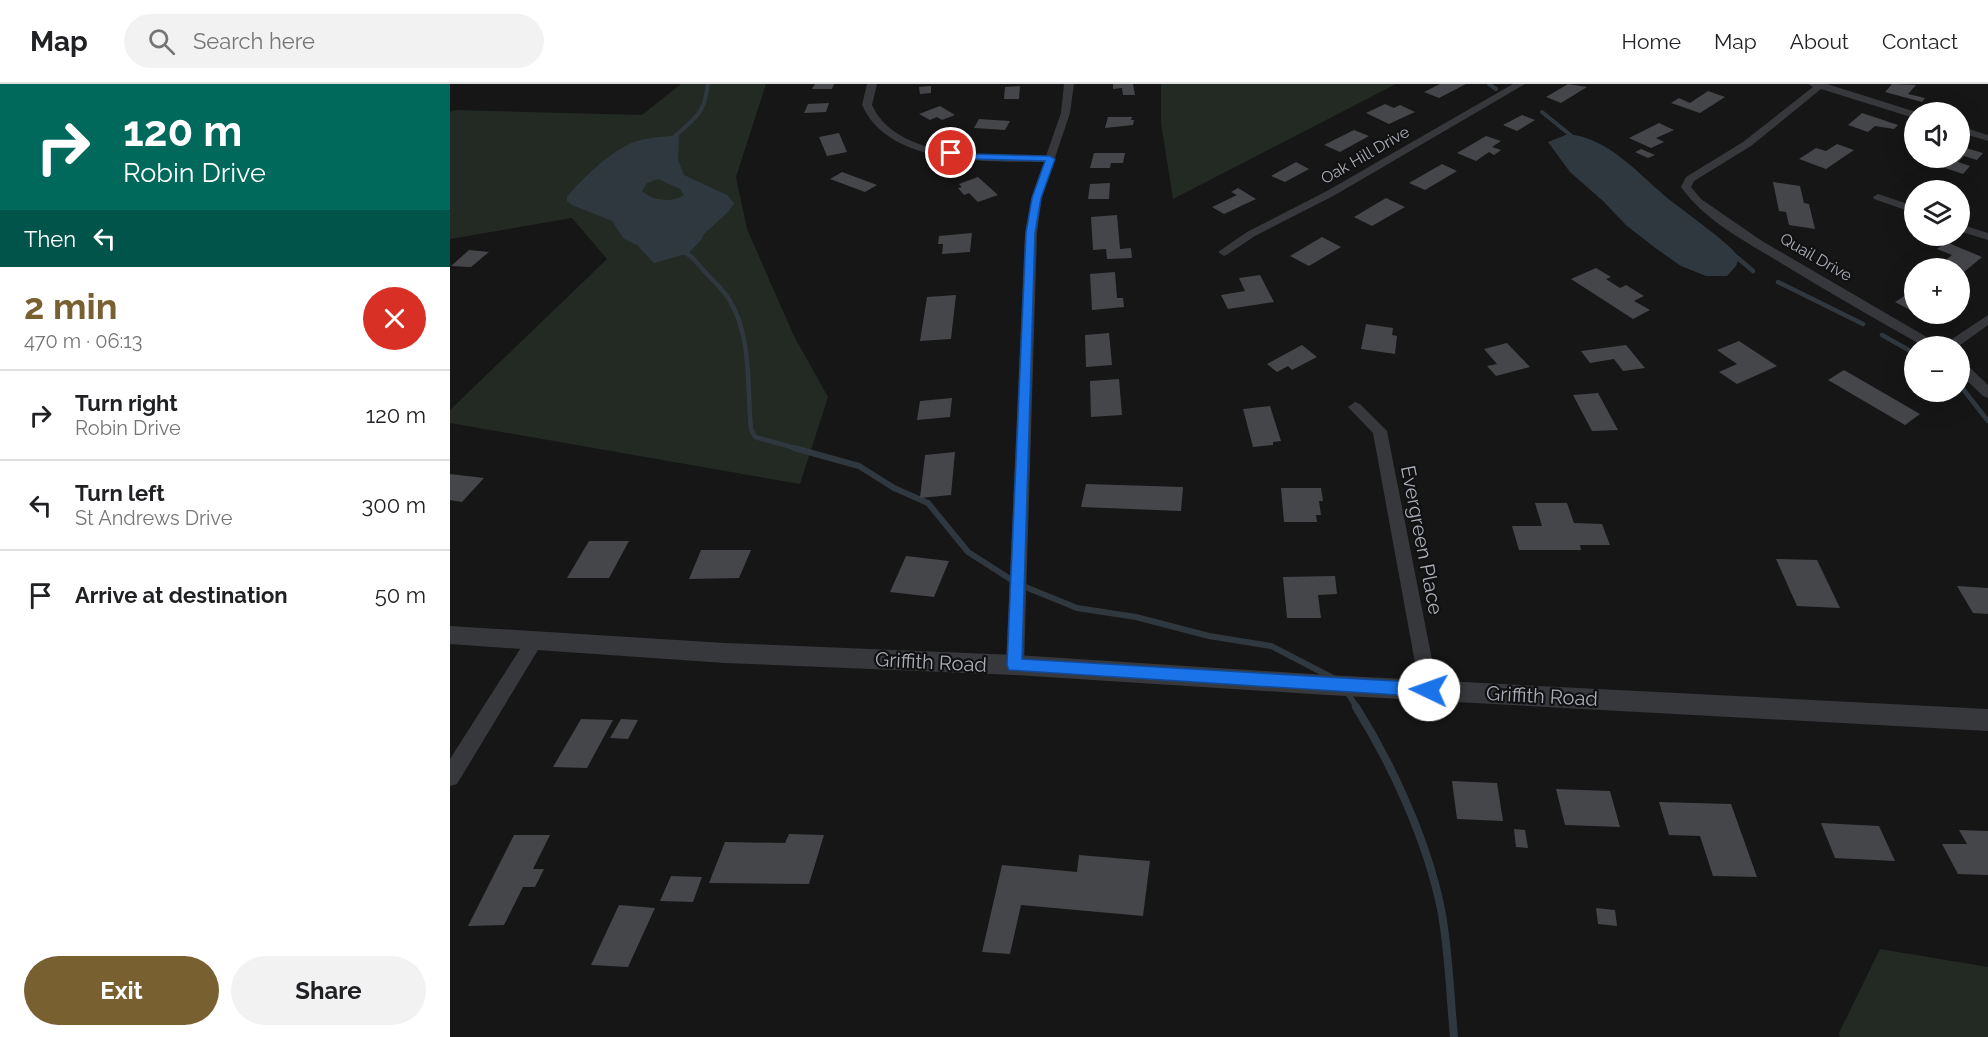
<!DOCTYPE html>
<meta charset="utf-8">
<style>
body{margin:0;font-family:Raleway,sans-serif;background:#f2f2f2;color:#202124;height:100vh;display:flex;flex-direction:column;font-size:22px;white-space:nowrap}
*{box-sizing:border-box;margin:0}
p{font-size:20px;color:#757577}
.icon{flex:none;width:33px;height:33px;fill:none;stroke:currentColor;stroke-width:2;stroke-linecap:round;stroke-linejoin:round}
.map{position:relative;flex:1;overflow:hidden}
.sheet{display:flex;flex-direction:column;background:#fff;width:450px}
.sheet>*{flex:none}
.top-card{background:#00695c;color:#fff;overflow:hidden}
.fabs{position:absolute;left:1454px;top:18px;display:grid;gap:12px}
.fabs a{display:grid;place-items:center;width:66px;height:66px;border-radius:50%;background:#fff;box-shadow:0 6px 24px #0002;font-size:30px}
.pin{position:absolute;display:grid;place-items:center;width:51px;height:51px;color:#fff;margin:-26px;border:3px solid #fff;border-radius:50%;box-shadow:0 2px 6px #0007}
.me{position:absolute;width:66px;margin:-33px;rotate:273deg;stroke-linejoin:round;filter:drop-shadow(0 0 4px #0008)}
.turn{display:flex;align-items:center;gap:21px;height:126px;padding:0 24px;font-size:27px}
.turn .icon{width:78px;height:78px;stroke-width:2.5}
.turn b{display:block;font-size:42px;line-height:51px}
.then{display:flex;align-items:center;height:57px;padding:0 24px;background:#0003;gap:12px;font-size:22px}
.round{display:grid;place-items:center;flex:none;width:63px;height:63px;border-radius:32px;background:#f2f2f2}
.summary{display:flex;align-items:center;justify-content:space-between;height:102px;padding:0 24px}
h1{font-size:36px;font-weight:700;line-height:45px;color:#786031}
.button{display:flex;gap:12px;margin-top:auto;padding:12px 24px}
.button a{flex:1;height:69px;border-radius:36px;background:#786031;color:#fff;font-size:24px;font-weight:700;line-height:69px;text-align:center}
.button a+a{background:#f2f2f2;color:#202124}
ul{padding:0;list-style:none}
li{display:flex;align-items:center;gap:18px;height:90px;padding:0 24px;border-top:2px solid #e0e0e0}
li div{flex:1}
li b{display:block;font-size:22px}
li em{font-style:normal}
header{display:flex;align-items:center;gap:36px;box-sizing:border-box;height:84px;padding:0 30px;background:#fff;border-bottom:2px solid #e0e0e0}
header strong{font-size:28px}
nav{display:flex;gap:33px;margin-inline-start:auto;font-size:21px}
.search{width:420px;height:54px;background:#f2f2f2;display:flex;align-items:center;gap:15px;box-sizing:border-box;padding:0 21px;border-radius:33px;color:#757577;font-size:22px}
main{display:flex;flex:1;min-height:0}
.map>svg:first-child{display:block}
</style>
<header>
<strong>Map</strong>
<div class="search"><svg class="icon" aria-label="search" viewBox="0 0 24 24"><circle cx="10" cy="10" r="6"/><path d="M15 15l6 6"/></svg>Search here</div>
<nav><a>Home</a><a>Map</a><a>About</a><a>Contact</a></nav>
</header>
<main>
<section class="sheet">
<div class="top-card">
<div class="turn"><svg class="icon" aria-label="right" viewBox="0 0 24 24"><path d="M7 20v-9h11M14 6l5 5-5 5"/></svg><div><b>120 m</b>Robin Drive</div></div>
<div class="then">Then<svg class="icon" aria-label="left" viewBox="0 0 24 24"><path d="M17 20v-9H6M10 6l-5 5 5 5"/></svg></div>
</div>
<div class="summary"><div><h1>2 min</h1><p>470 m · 06:13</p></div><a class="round" style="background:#d93025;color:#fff"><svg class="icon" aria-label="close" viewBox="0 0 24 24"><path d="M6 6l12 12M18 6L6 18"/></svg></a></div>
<ul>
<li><svg class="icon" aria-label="right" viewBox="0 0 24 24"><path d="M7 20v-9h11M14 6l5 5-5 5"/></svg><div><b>Turn right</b><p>Robin Drive</p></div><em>120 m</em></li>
<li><svg class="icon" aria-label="left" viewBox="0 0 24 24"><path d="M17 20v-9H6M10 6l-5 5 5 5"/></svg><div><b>Turn left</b><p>St Andrews Drive</p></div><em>300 m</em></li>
<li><svg class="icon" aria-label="arrive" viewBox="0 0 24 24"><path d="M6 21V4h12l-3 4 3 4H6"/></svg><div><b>Arrive at destination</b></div><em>50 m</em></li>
</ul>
<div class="button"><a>Exit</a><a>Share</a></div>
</section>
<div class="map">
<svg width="1538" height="953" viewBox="0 0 1538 953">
<rect width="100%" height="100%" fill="#161617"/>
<path fill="#222a23" d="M 231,0 L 316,0 L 286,93 L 297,145 L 344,252 L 378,313 L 350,400 L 0,339 L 0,326 L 157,175 L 122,134 L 0,155 L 0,28 L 4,26 L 192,31 Z
M 711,0 L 946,0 L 723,115 L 711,39 Z
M 1430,865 L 1538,883 L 1538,953 L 1390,953 L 1389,949 Z"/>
<path fill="#30383f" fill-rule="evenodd" d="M 1118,50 C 1160,54 1190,92 1221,117 C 1242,133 1263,148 1282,165 L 1289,174 L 1286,182 L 1277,192 L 1256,192 L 1231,182 L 1204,163 L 1176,141 L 1153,117 L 1120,88 L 1098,58 Z
M 229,51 L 228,76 L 234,91 L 277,111 L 284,119 L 279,127 L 254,150 L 251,156 L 239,169 L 204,179 L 187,161 L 174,155 L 162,137 L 122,121 L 117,117 L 117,113 C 131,95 164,64 187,57 C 200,53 215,53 229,51 ZM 208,95 L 230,105 L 234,111 C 222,119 202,117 192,107 L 197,99 Z"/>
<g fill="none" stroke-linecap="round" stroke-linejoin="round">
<path stroke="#30383f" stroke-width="4" d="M 1039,0 L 1046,5
M 1092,28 L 1124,54
M 224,53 C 246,33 254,31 258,0"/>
<path stroke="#30383f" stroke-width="4.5" d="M 233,168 C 245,173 247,180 256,189 C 264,198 274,206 280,217 C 302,253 297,305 301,345 L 305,353 L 349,365
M 1283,170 L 1303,187
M 1328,198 L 1413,240
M 1432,251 L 1464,269
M 1509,300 L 1538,337"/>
<path stroke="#30383f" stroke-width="6" d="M 344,364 L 409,382 L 444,404 L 478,419 L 518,468 L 568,500 L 627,524 L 686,533 L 759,552 L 821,562 L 883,594
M 896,606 L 907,624"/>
<path stroke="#30383f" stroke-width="8" d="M 906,623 C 943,682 977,757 991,825 C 999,867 1000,911 1004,953"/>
</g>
<path fill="#45464a" d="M 365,0 L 384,0 L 382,5 L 362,5 Z
M 663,0 L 683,0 L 685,11 L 673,11 L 672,4 L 663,5 Z
M 990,0 L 1016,0 L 989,14 L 974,8 Z
M 1118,0 L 1137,3 L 1111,19 L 1096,13 Z
M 1442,0 L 1466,1 L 1458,10 L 1475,14 L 1472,18 L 1435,8 Z
M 481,2 L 481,9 L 470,10 L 469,3 Z
M 570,2 L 569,15 L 554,15 L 555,3 Z
M 1258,7 L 1275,13 L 1250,29 L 1221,19 L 1229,14 L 1240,19 Z
M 379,19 L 376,28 L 354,29 L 358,20 Z
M 935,20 L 944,24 L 950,21 L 965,28 L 939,40 L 916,29 Z
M 490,22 L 505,31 L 492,36 L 487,33 L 480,36 L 469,30 Z
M 1412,29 L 1448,41 L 1444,45 L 1425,42 L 1418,48 L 1398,41 Z
M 1072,31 L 1085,36 L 1067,47 L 1053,41 Z
M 658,33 L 682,33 L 681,36 L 684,36 L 683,41 L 655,44 Z
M 529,35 L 560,37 L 555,46 L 524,44 Z
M 1209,39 L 1224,46 L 1206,54 L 1214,58 L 1201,64 L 1179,54 Z
M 904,46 L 919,52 L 890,68 L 874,61 Z
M 389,49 L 397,68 L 377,72 L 369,53 Z
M 1036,52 L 1051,57 L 1042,63 L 1051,66 L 1044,71 L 1039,68 L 1026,77 L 1007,69 Z
M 1387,60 L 1404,66 L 1376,85 L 1349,75 L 1366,64 L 1376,67 Z
M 1509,62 L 1533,69 L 1527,76 L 1514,72 L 1508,78 L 1520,82 L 1513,90 L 1480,79 L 1485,74 L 1509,74 Z
M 1191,65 L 1205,71 L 1198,74 L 1185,68 Z
M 644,69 L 675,69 L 673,79 L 661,79 L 660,84 L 640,84 Z
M 846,78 L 859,85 L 835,98 L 821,92 Z
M 992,80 L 1007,87 L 975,106 L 959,99 Z
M 392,88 L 427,101 L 415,108 L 380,95 Z
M 528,93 L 548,111 L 528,118 L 519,109 L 514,111 L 508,104 L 512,103 L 509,100 Z
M 1323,98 L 1350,102 L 1354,119 L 1359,120 L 1365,145 L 1339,141 L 1336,128 L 1329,127 Z
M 660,99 L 659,115 L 638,115 L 640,100 Z
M 788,104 L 806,115 L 774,130 L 762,123 L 787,111 L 781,108 Z
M 936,114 L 955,123 L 922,142 L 904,133 Z
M 667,131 L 670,165 L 681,164 L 682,174 L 657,175 L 656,165 L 643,166 L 641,133 Z
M 522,149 L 520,168 L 492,170 L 493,160 L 488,160 L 489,152 Z
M 872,153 L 891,163 L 859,182 L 840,172 Z
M 1496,158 L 1532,173 L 1514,188 L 1493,178 L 1502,171 L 1487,165 Z
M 19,166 L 39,168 L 21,183 L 1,182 Z
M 1146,184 L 1161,193 L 1156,195 L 1170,204 L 1176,201 L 1194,212 L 1184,217 L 1200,226 L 1183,235 L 1121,195 Z
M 665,188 L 667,214 L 673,214 L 674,223 L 642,226 L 640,190 Z
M 810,191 L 824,218 L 778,225 L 771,211 L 795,207 L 789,194 Z
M 1464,206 L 1464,228 L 1445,218 Z
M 506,211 L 501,255 L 470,257 L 477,213 Z
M 916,240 L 943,244 L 942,251 L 947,252 L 945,270 L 911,265 Z
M 659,249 L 662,281 L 636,283 L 635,251 Z
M 1289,257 L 1327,282 L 1287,300 L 1269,288 L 1287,280 L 1267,266 Z
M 1057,259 L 1080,283 L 1046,292 L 1037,282 L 1047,280 L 1034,265 Z
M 852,261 L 867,273 L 842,286 L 838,282 L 827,288 L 817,280 Z
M 1176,261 L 1195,284 L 1173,287 L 1164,275 L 1140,279 L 1131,267 Z
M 1394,286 L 1470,330 L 1455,341 L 1378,296 Z
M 669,295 L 672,331 L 641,333 L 640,297 Z
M 1148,309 L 1168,346 L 1142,347 L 1123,311 Z
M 502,314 L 500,333 L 467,336 L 470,317 Z
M 820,322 L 831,357 L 823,358 L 823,361 L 803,363 L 793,325 Z
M 505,368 L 501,411 L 470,414 L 475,371 Z
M 0,390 L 34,394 L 12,418 L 0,416 Z
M 636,400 L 733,403 L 731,427 L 631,423 Z
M 831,404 L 871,404 L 873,417 L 869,417 L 871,431 L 866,431 L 867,438 L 834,438 Z
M 1085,419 L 1117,419 L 1124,439 L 1152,440 L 1160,461 L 1130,461 L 1131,466 L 1069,466 L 1062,442 L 1092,442 Z
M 139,457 L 179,457 L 159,494 L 117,494 Z
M 251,466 L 301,466 L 289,494 L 239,495 Z
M 456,472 L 499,477 L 484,513 L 440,508 Z
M 1326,475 L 1367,476 L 1390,524 L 1347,522 Z
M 885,492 L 887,510 L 868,511 L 871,534 L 837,534 L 833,493 Z
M 1507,502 L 1538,504 L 1538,530 L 1523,529 Z
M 131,635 L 163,636 L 137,684 L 103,683 Z
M 171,635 L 188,636 L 178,655 L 160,654 Z
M 1002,697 L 1047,699 L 1053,737 L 1007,735 Z
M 1106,705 L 1160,707 L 1170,743 L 1115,741 Z
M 1209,718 L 1281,720 L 1307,793 L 1263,792 L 1250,752 L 1219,751 Z
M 1371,739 L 1429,742 L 1445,777 L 1385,774 Z
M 1064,745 L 1075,746 L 1078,764 L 1066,763 Z
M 1509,746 L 1538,747 L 1538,791 L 1508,790 L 1492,760 L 1517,760 Z
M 339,750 L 374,751 L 359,800 L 259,799 L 275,758 L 335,759 Z
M 64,751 L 100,751 L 83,785 L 94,785 L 85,803 L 73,803 L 54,841 L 18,842 Z
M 629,771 L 700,777 L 693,832 L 571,821 L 560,870 L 532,868 L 552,781 L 627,788 Z
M 221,792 L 252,793 L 243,818 L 210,817 Z
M 169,821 L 205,824 L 178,883 L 141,881 Z
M 1146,824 L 1165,826 L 1167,842 L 1148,840 Z"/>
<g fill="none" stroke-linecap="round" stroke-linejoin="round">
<path fill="#37383c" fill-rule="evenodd" d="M 417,0 L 427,0 L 422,21 C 448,78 544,71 596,72 L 611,29 L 614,0 L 624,0 L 620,29 L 592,112 L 587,149 L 574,581 L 571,587 L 565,589 L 559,587 L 556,581 L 575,149 L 582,112 L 594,78 C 537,77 440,83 412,21 Z
M 1063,0 L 1075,0 L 885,111 L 805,152 L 778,170 L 774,172 L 768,168 L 797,148 L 877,107 Z
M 1358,0 L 1377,0 L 1466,28 L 1464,34 L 1371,5 L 1301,62 L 1244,97 L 1241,103 L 1251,115 L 1312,157 L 1487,259 L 1488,262 L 1473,262 C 1422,233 1371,204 1321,173 C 1289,154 1253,134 1231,103 L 1236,93 L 1293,58 L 1363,3 Z
M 1509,42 L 1538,51 L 1538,57 L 1509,48 Z
M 1428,110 L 1464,122 L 1464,129 L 1424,115 L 1423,113 Z
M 1509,140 L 1538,149 L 1538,156 L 1509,147 Z
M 1538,231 L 1538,241 L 1509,262 L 1495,262 L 1496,259 Z
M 1509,277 L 1514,278 L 1538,301 L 1538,314 L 1533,312 L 1509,289 Z
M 905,318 L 910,320 L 937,347 L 988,606 L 986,612 L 979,614 L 972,612 L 970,606 L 923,349 L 898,323 Z
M 85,548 L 91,551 L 94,556 L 91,561 L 7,700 L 0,702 L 0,675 L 79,551 Z"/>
<path fill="#37383c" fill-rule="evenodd" d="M 0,542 L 275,559 L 565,571 L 877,591 L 1538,625 L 1538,647 L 877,611 L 565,591 L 275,579 L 0,560 Z"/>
</g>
<path fill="#1a73e8" stroke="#114b97" stroke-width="1.5" d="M 501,67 L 522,70 L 600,72 L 605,75 L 591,114 L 585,149 L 572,575 L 979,599 L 984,601 L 986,606 L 984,611 L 979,613 L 559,586 L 557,581 L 576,149 L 582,114 L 595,77 L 522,75 L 498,71 L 497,69 Z"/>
<g text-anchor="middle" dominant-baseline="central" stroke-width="4.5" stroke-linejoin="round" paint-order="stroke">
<g font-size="16" fill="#a9adb7" stroke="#111112">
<text transform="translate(915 71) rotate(-30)">Oak Hill Drive</text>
<text transform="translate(1366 173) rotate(30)">Quail Drive</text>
</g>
<g font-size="20" fill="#a9adb7" stroke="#111112">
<text transform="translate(972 456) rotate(79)">Evergreen Place</text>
<text transform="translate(481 578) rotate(3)">Griffith Road</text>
<text transform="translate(1092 612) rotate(3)">Griffith Road</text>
</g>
</g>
</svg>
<div class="fabs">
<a><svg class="icon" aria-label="sound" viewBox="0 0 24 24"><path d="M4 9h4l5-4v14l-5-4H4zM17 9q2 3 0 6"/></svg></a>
<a><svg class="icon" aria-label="layers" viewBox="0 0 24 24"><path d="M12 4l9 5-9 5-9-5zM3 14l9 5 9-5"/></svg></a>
<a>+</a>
<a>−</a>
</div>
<div class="pin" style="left:501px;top:69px;background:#d93025"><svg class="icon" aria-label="arrive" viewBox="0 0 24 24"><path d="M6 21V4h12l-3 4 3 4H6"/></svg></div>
<svg class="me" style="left:979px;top:606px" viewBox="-20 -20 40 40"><circle r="19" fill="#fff"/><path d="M0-13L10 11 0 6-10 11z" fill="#1a73e8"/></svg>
</div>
</main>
